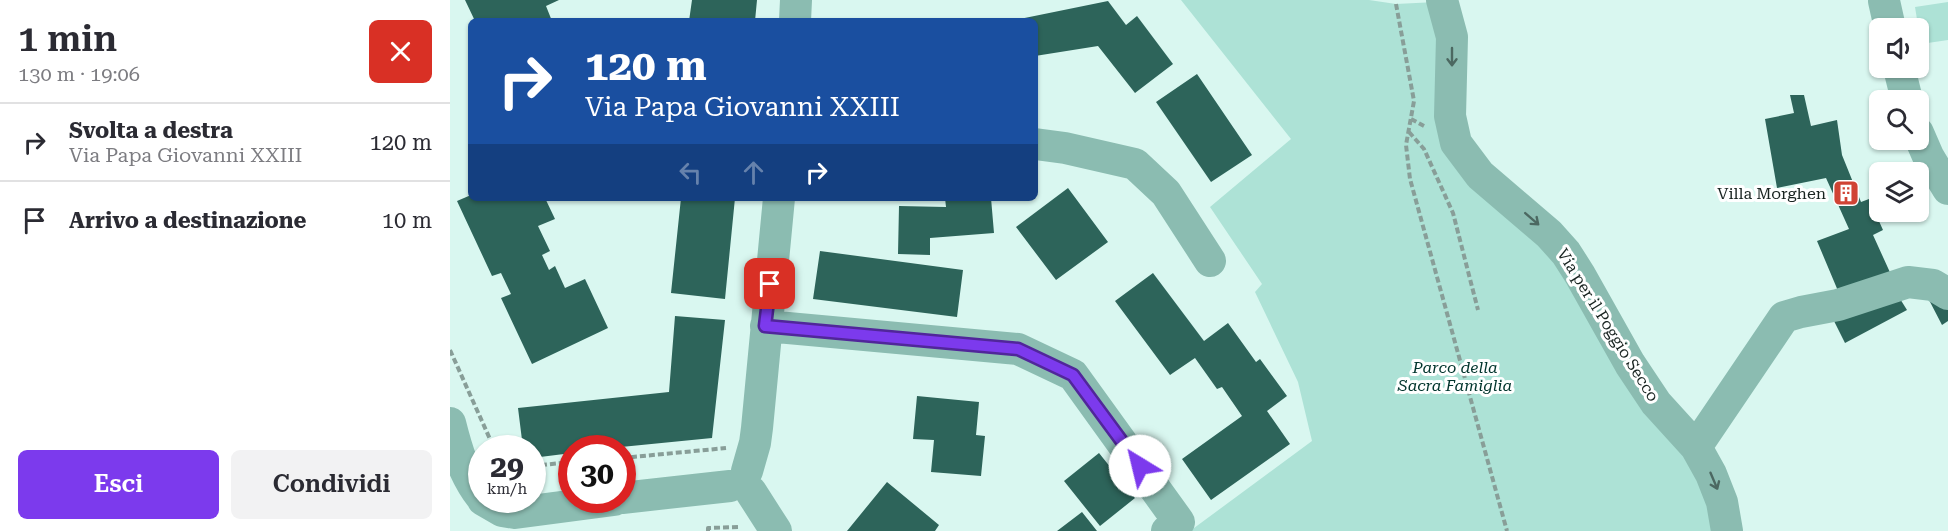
<!DOCTYPE html>
<html lang="it">
<meta charset="utf-8">
<style>
body{margin:0;font-family:"Roboto Serif",serif;background:#f2f2f3;color:#2b2b33;height:100vh;display:flex;flex-direction:column;font-size:22px;white-space:nowrap}
*{box-sizing:border-box;margin:0}
p{font-size:20px;color:#7c7c81}
.icon{flex:none;width:33px;height:33px;fill:none;stroke:currentColor;stroke-width:2;stroke-linecap:round;stroke-linejoin:round}
.map{position:relative;flex:1;overflow:hidden}
.details{display:flex;flex-direction:column;background:#fff;width:450px}
.details>*{flex:none}
.top-card{position:absolute;left:18px;top:18px;width:570px;height:183px;border-radius:9px;box-shadow:0 2px 4px #0004;background:#1a4fa0;color:#fff;overflow:hidden}
.tools{position:absolute;left:1419px;top:18px;display:grid;gap:12px}
.tools a{display:grid;place-items:center;width:60px;height:60px;border-radius:9px;background:#fff;box-shadow:0 2px 4px #0004;font-size:30px}
.speed{position:absolute;left:18px;top:435px;display:flex;gap:12px;font-size:30px;font-weight:700;text-align:center}
.speed>*{display:grid;place-content:center;width:78px;height:78px;border-radius:50%;background:#fff;box-shadow:0 2px 4px #0004;line-height:1}
.speed small{font-size:15px;font-weight:400}
.speed .limit{border:9px solid #d22;background:#fff;color:#111}
.pin{position:absolute;display:grid;place-items:center;width:51px;height:51px;color:#fff;margin:-26px;border-radius:12px;box-shadow:0 3px 9px #0006}
.me{position:absolute;width:66px;margin:-33px;rotate:324deg;stroke-linejoin:round;filter:drop-shadow(0 0 4px #0008)}
.turn{display:flex;align-items:center;gap:21px;height:126px;padding:0 18px;font-size:27px}
.turn .icon{width:78px;height:78px;stroke-width:2.5}
.turn b{display:block;font-size:42px;line-height:51px}
.lanes{display:flex;align-items:center;height:57px;padding:0 18px;background:#0003;justify-content:center;gap:30px;direction:ltr}
.lanes .off{opacity:.35}
.round{display:grid;place-items:center;flex:none;width:63px;height:63px;border-radius:9px;background:#f2f2f3}
.overview{display:flex;align-items:center;justify-content:space-between;height:102px;padding:0 18px}
h1{font-size:36px;font-weight:600;line-height:45px}
.cta{display:flex;gap:12px;margin-top:auto;padding:12px 18px}
.cta a{flex:1;height:69px;border-radius:9px;background:#7c3aed;color:#fff;font-size:24px;font-weight:600;line-height:69px;text-align:center}
.cta a+a{background:#f2f2f3;color:#2b2b33}
ul{padding:0;list-style:none}
li{display:flex;align-items:center;gap:18px;height:78px;padding:0 18px;border-top:2px solid #e1e1e2}
li div{flex:1}
li b{display:block;font-size:22px}
li em{font-style:normal}
main{display:flex;flex:1;min-height:0}
.map>svg:first-child{display:block}
</style>
<main>
<section class="details">
<div class="overview"><div><h1>1 min</h1><p>130 m · 19:06</p></div><a class="round" style="background:#d93025;color:#fff"><svg class="icon" aria-label="close" viewBox="0 0 24 24"><path d="M6 6l12 12M18 6L6 18"/></svg></a></div>
<ul>
<li><svg class="icon" aria-label="right" viewBox="0 0 24 24"><path d="M7 20v-9h11M14 6l5 5-5 5"/></svg><div><b>Svolta a destra</b><p>Via Papa Giovanni XXIII</p></div><em>120 m</em></li>
<li><svg class="icon" aria-label="arrive" viewBox="0 0 24 24"><path d="M6 21V4h12l-3 4 3 4H6"/></svg><div><b>Arrivo a destinazione</b></div><em>10 m</em></li>
</ul>
<div class="cta"><a>Esci</a><a>Condividi</a></div>
</section>
<div class="map">
<svg width="1498" height="531" viewBox="0 0 1498 531">
<rect width="100%" height="100%" fill="#d9f7f0"/>
<path fill="#ade2d6" d="M 731,0 L 919,0 L 946,4 L 986,2 L 1000,140 L 1084,227 L 1239,447 L 1272,531 L 740,531 L 862,441 L 848,382 L 805,292 L 812,284 L 760,207 L 841,139 Z
M 1498,2 L 1498,40 L 1471,44 L 1465,7 Z"/>
<path fill="#2d645a" d="M 15,0 L 109,0 L 96,6 L 102,21 L 25,21 Z
M 242,0 L 307,0 L 305,21 L 239,21 Z
M 658,1 L 676,25 L 687,16 L 723,64 L 685,93 L 648,46 L 585,56 L 585,21 L 560,21 Z
M 747,74 L 802,155 L 761,182 L 706,102 Z
M 1340,95 L 1354,95 L 1361,126 L 1387,120 L 1392,155 L 1411,202 L 1419,199 L 1433,230 L 1423,235 L 1443,279 L 1391,298 L 1367,241 L 1399,229 L 1376,178 L 1327,188 L 1315,119 L 1344,113 Z
M 618,188 L 658,242 L 606,280 L 566,227 Z
M 21,195 L 21,198 L 95,198 L 105,219 L 88,226 L 100,251 L 92,255 L 99,270 L 105,266 L 115,288 L 135,279 L 158,328 L 82,364 L 51,298 L 61,294 L 51,273 L 42,276 L 7,201 Z
M 231,198 L 285,198 L 275,299 L 221,293 Z
M 495,198 L 541,198 L 544,233 L 480,238 L 480,255 L 448,254 L 449,206 L 496,207 Z
M 370,251 L 513,270 L 507,317 L 363,299 Z
M 703,273 L 754,341 L 778,323 L 806,362 L 810,359 L 837,396 L 817,411 L 840,444 L 761,500 L 732,459 L 792,416 L 772,387 L 767,389 L 745,358 L 720,375 L 665,301 Z
M 1447,294 L 1457,310 L 1395,343 L 1383,319 Z
M 1478,298 L 1498,302 L 1498,321 L 1492,325 Z
M 225,316 L 275,320 L 262,438 L 161,448 L 122,448 L 122,453 L 82,458 L 82,448 L 73,448 L 68,408 L 219,392 Z
M 467,396 L 529,402 L 526,435 L 535,436 L 531,476 L 481,472 L 484,440 L 463,439 Z
M 649,453 L 685,498 L 650,526 L 614,481 Z
M 437,482 L 489,525 L 485,531 L 397,531 Z
M 632,512 L 647,531 L 607,531 Z"/>
<g fill="none" stroke-linecap="round" stroke-linejoin="round">
<path stroke="#889e98" stroke-width="4" stroke-dasharray="6 3" stroke-linecap="butt" d="M 946,4 L 964,101 L 956,145 L 960,179 L 1057,531
M 961,119 L 974,126
M 959,132 L 974,149 L 1003,213 L 1028,310
M 0,350 L 44,448
M 172,458 L 276,448
M 82,466 L 122,462
M 258,531 L 258,528 L 290,527"/>
<path stroke="#8bbcb1" stroke-width="32" d="M 992,0 L 1002,37 L 1000,116 L 1006,143 L 1030,175 L 1099,234 L 1116,253 L 1130,275 L 1180,364 L 1206,403 L 1246,447 L 1261,474 L 1272,502 L 1277,531
M 1434,1 L 1440,28
M 345,21 L 346,0
M 1449,68 L 1457,100
M 1468,133 L 1478,156 L 1498,189
M 585,144 L 615,148 L 685,164 L 716,193 L 760,261
M 316,326 L 568,349 L 623,375 L 729,522 L 717,531
M 0,423 C 7,451 14,475 32,498
M 1246,447 L 1334,317 L 1351,312 L 1388,305 L 1458,282 L 1483,285 L 1498,294
M 297,471 L 305,443 L 307,428 L 329,198
M 301,492 L 326,531
M 172,498 L 280,486
M 33,500 L 52,511 L 65,513 L 164,500"/>
</g>
<defs><path id="oneway-shaft" d="M-6 0H5M1.5-3L5.5 0L1.5 3" fill="none" stroke-width="1.6" stroke-linecap="round" stroke-linejoin="round" transform="scale(1.5)"/></defs>
<g stroke="#4c6861">
<use href="#oneway-shaft" transform="translate(1002 57) rotate(90)"/>
<use href="#oneway-shaft" transform="translate(1082 219) rotate(41)"/>
<use href="#oneway-shaft" transform="translate(1264 481) rotate(67)"/>
</g>
<g fill="none" stroke-linecap="round" stroke-linejoin="round">
<defs>
<path id="route" d="M 320,284 L 315,326 L 568,349 L 623,375 L 690,466"/>
</defs>
<use href="#route" stroke="#51269a" stroke-width="15"/>
<use href="#route" stroke="#7c3aed" stroke-width="10"/>
</g>
<defs>
<symbol id="building-square" viewBox="-11 -11 22 22"><rect x="-9" y="-9" width="18" height="18" rx="4" fill="#d04334" stroke="#fff"/><path d="M-4-6H4V6H1V3H-1V6H-4ZM-2.5-4.3h1.7v1.8h-1.7ZM.8-4.3h1.7v1.8H.8ZM-2.5-1h1.7V.8h-1.7ZM.8-1h1.7V.8H.8Z" fill="#fff"/></symbol>
</defs>
<g fill-rule="evenodd">
<use href="#building-square" x="1381" y="178" width="30" height="30"/>
</g>
<g text-anchor="middle" dominant-baseline="central" stroke-width="6" stroke-linejoin="round" paint-order="stroke">
<g font-size="16" fill="#182320" stroke="#fff" text-anchor="end">
<text x="1376" y="193">Villa Morghen</text>
</g>
<g font-size="16" fill="#182320" stroke="#fff">
<text transform="translate(1158 325) rotate(58)">Via per il Poggio Secco</text>
</g>
<g font-size="16" font-style="italic" fill="#00342c" stroke="#fff">
<text x="1005" y="367">Parco della<tspan x="1005" dy="18">Sacra Famiglia</tspan></text>
</g>
</g>
</svg>
<div class="tools">
<a><svg class="icon" aria-label="sound" viewBox="0 0 24 24"><path d="M4 9h4l5-4v14l-5-4H4zM17 9q2 3 0 6"/></svg></a>
<a><svg class="icon" aria-label="search" viewBox="0 0 24 24"><circle cx="10" cy="10" r="6"/><path d="M15 15l6 6"/></svg></a>
<a><svg class="icon" aria-label="layers" viewBox="0 0 24 24"><path d="M12 4l9 5-9 5-9-5zM3 14l9 5 9-5"/></svg></a>
</div>
<div class="speed"><div>29<small>km/h</small></div><div class="limit">30</div></div>
<div class="pin" style="left:320px;top:284px;background:#d93025"><svg class="icon" aria-label="arrive" viewBox="0 0 24 24"><path d="M6 21V4h12l-3 4 3 4H6"/></svg></div>
<svg class="me" style="left:690px;top:466px" viewBox="-20 -20 40 40"><circle r="19" fill="#fff"/><path d="M0-13L10 11 0 6-10 11z" fill="#7c3aed"/></svg>
<div class="top-card">
<div class="turn"><svg class="icon" aria-label="right" viewBox="0 0 24 24"><path d="M7 20v-9h11M14 6l5 5-5 5"/></svg><div><b>120 m</b>Via Papa Giovanni XXIII</div></div>
<div class="lanes"><svg class="icon off" aria-label="left" viewBox="0 0 24 24"><path d="M17 20v-9H6M10 6l-5 5 5 5"/></svg><svg class="icon off" aria-label="ahead" viewBox="0 0 24 24"><path d="M12 20V5M6 11l6-6 6 6"/></svg><svg class="icon" aria-label="right" viewBox="0 0 24 24"><path d="M7 20v-9h11M14 6l5 5-5 5"/></svg></div>
</div>
</div>
</main>
